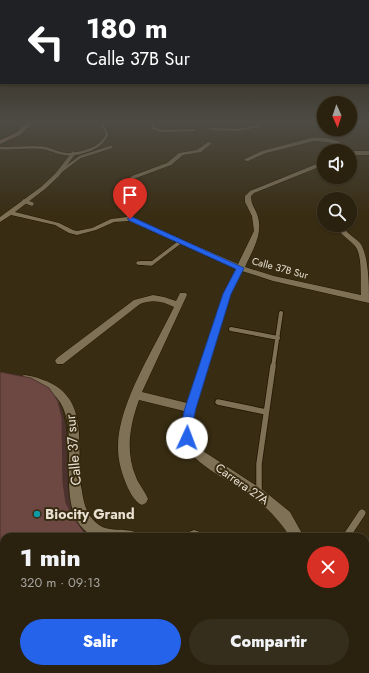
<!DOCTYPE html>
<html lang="es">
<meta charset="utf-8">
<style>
body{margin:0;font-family:Jost,sans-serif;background:#362e1c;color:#f1f3f6;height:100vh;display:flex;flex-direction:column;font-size:15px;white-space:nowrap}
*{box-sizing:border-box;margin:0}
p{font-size:13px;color:#a5a39e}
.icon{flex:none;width:22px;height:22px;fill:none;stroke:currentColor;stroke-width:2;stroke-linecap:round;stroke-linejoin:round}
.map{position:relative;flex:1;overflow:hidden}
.panel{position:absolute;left:0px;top:533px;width:369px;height:140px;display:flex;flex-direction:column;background:#2a210e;border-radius:12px 12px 0 0;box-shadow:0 1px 3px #0004,0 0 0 1px #463e2e}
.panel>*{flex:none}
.hud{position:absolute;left:0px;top:0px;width:369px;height:84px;box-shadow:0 1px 3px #0004,0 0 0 1px #463e2e;background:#202124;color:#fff;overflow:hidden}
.needle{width:26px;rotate:177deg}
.buttons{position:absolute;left:317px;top:96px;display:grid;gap:8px}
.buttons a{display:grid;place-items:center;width:40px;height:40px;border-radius:50%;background:#2a210e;box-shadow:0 1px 3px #0004,0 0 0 1px #463e2e;font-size:20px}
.pin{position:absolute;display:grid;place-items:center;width:34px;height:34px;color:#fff;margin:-41px -17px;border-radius:50% 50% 50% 0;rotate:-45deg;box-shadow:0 0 4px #0007}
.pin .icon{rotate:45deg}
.me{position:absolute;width:44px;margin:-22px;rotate:2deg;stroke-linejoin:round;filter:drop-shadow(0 0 3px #0008)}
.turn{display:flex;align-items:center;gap:14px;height:84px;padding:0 20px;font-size:18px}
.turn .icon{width:52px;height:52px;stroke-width:2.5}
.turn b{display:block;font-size:28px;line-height:34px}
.round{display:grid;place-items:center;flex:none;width:42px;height:42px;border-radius:21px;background:#362e1c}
.summary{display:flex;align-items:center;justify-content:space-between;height:68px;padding:0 20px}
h1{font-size:24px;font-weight:800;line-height:30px}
.button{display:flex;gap:8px;margin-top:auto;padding:8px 20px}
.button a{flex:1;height:46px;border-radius:24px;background:#2563eb;color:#fff;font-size:16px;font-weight:800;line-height:46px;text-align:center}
.button a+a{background:#362e1c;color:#f1f3f6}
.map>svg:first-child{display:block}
</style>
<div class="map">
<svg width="369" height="673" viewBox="0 0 369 673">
<rect width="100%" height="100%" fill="#382c12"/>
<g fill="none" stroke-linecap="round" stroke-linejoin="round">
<defs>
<path id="lane-far4" d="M 152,122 L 153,128 L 161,131 L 194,130
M 210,129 L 238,130 L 259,126 L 260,125 L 258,122
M 0,148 C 14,149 29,146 44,148 C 51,149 57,153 65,154 C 78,155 103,149 107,134 L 101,122
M 60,172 L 80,157 L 111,147"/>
<path id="lane-far3" d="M 24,201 L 32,204
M 138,263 L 151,264 L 180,242"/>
<path id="lane-far2" d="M 141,263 L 152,263
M 231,329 L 278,338
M 273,367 L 281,313"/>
<path id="lane-far1" d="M 218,402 L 266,412
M 259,493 L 259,464 L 273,366"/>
<path id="lane" d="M 346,537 L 362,513
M 365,572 L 369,574
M 365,627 L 369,654"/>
<path id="street" d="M 311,138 C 323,136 344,140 350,151 L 369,151 L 369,155 L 350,155 L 350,151 L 345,151 L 336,145 L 328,142 L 314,141 L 266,153 L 248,161 L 243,160 L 262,151 Z
M 208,142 L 212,143 L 201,152 L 183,155 L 171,165 L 136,178 L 130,183 L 128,189 L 136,204 L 133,218 L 238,264 L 254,231 L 252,216 L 245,202 L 245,196 L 250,191 L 324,161 L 324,165 L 254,193 L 251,196 C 251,205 256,209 258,217 C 263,235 252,251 245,267 L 274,276 L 361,295 C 360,283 363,255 355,246 C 348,238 340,235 336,225 L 342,225 C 346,233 354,237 360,243 C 369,255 369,287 369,303 L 273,281 L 242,271 L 231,294 L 195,408 L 191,431 L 194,442 L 203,451 L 263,490 L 290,512 L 304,537 L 290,537 C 280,521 269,510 255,498 C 231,480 186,464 180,432 C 179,426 183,417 184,411 L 139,400 C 130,425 125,451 136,477 C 139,485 145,491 148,499 L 146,503 L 142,505 C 134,502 128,489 125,481 C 121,470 118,460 118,448 C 117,405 155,347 174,307 C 163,301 152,299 140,304 L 63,364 L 57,364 L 55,361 L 57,358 L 134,300 L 153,295 L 164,297 L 176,301 L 180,293 L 186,293 L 187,295 L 142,392 L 187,403 L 223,294 L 236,269 L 129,221 L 114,222 L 96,230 L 77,235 L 69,233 L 55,225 L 11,215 L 0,222 L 0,217 L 41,187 L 55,174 L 73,151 L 76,153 L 59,176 L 45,189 L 15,212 L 59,223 L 73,230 L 77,231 L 92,228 L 111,219 L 127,217 L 130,204 L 122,189 L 125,181 L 132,176 L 167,163 L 179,153 L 197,150 Z
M 25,375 C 96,388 74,439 82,491 C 84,505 87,516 99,525 C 109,532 124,528 135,532 L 137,537 L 95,537 C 47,515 86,432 57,398 C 48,388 34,386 21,382 L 20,379 L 21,376 Z
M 194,530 L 200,532 L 202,537 L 187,537 L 189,532 Z
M 365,649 L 369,651 L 369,670 L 365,668 Z
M 319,669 L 336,669 L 338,673 L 321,673 Z"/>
<path id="secondary" d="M 27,122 L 34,122 L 20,135 L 0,144 L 0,140 L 16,133 Z"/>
</defs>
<use href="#lane-far4" stroke="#201400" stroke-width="3.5"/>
<use href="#lane-far3" stroke="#201400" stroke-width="4.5"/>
<use href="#lane-far2" stroke="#201400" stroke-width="5.5"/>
<use href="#lane-far1" stroke="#201400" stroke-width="7"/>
<use href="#lane" stroke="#201400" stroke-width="8"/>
<use href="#street" stroke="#201400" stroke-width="1"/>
<use href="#secondary" stroke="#201400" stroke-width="2"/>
<use href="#lane-far4" stroke="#7f7155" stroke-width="2.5"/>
<use href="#lane-far3" stroke="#7f7155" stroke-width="3.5"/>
<use href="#lane-far2" stroke="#7f7155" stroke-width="4"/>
<use href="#lane-far1" stroke="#7f7155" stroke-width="5.5"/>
<use href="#lane" stroke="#7f7155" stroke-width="7"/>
<use href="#street" fill="#7f7155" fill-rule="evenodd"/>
<use href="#secondary" fill="#997862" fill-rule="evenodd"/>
</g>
<path fill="#4c322e" d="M 58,401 L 62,410 L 66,427 L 68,490 L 71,509 L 79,526 L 75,520 L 66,503 L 63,483 Z
M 4,630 L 4,635 L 0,636 L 0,632 Z"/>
<path fill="#6d4741" stroke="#4c322e" d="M 0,372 L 31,378 L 49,388 L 58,401 L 62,418 L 63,483 L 66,503 L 75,520 L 84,532 L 118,537 L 4,537 L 4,630 L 0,632 Z
M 69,669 L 325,669 L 327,673 L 72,673 Z"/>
<linearGradient id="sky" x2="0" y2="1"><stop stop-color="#1f180a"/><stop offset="0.56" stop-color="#4d4b44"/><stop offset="1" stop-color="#4d4b44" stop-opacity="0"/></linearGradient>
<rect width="369" height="217" fill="url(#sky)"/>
<path fill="#2563eb" stroke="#184099" d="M 128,217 L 132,217 L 244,268 L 231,294 L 196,408 L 191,431 L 193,438 L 191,442 L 187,443 L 183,442 L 180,431 L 185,408 L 223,294 L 236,269 L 128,220 Z"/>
<circle fill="#0f9aa8" stroke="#382c12" stroke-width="1.5" cx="37" cy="514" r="4"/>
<g text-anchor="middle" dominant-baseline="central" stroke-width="4" stroke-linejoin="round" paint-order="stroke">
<g font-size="10" fill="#e8e0d1" stroke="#382c12">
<text transform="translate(280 268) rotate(15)">Calle 37B Sur</text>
</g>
<g font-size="12" fill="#e8e0d1" stroke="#382c12">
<text transform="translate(242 484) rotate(35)">Carrera 27A</text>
</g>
<g font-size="14" fill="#e8e0d1" stroke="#382c12">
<text transform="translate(73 450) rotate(-95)">Calle 37 sur</text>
</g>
<g font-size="14" font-weight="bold" fill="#e8e0d1" stroke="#382c12" text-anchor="start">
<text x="45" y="514">Biocity Grand</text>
</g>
</g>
</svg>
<div class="buttons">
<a><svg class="needle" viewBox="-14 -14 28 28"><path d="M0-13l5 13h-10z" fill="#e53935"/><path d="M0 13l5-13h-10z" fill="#a5a39e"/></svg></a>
<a><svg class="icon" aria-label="sound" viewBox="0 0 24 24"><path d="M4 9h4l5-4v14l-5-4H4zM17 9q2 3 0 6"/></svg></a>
<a><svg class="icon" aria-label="search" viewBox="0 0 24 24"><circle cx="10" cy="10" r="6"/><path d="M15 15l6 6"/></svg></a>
</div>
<div class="pin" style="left:130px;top:219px;background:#d93025"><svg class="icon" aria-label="arrive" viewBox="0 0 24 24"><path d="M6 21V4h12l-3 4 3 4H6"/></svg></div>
<svg class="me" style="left:187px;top:438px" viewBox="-20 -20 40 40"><circle r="19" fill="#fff"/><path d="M0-13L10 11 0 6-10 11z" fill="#2563eb"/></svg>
<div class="hud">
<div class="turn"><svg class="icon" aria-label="left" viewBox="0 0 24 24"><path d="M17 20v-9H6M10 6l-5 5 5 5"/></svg><div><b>180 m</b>Calle 37B Sur</div></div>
</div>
<section class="panel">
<div class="summary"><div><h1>1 min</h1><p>320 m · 09:13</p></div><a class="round" style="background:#d93025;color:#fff"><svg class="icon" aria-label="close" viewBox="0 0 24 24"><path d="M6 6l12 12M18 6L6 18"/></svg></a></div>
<div class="button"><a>Salir</a><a>Compartir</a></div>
</section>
</div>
